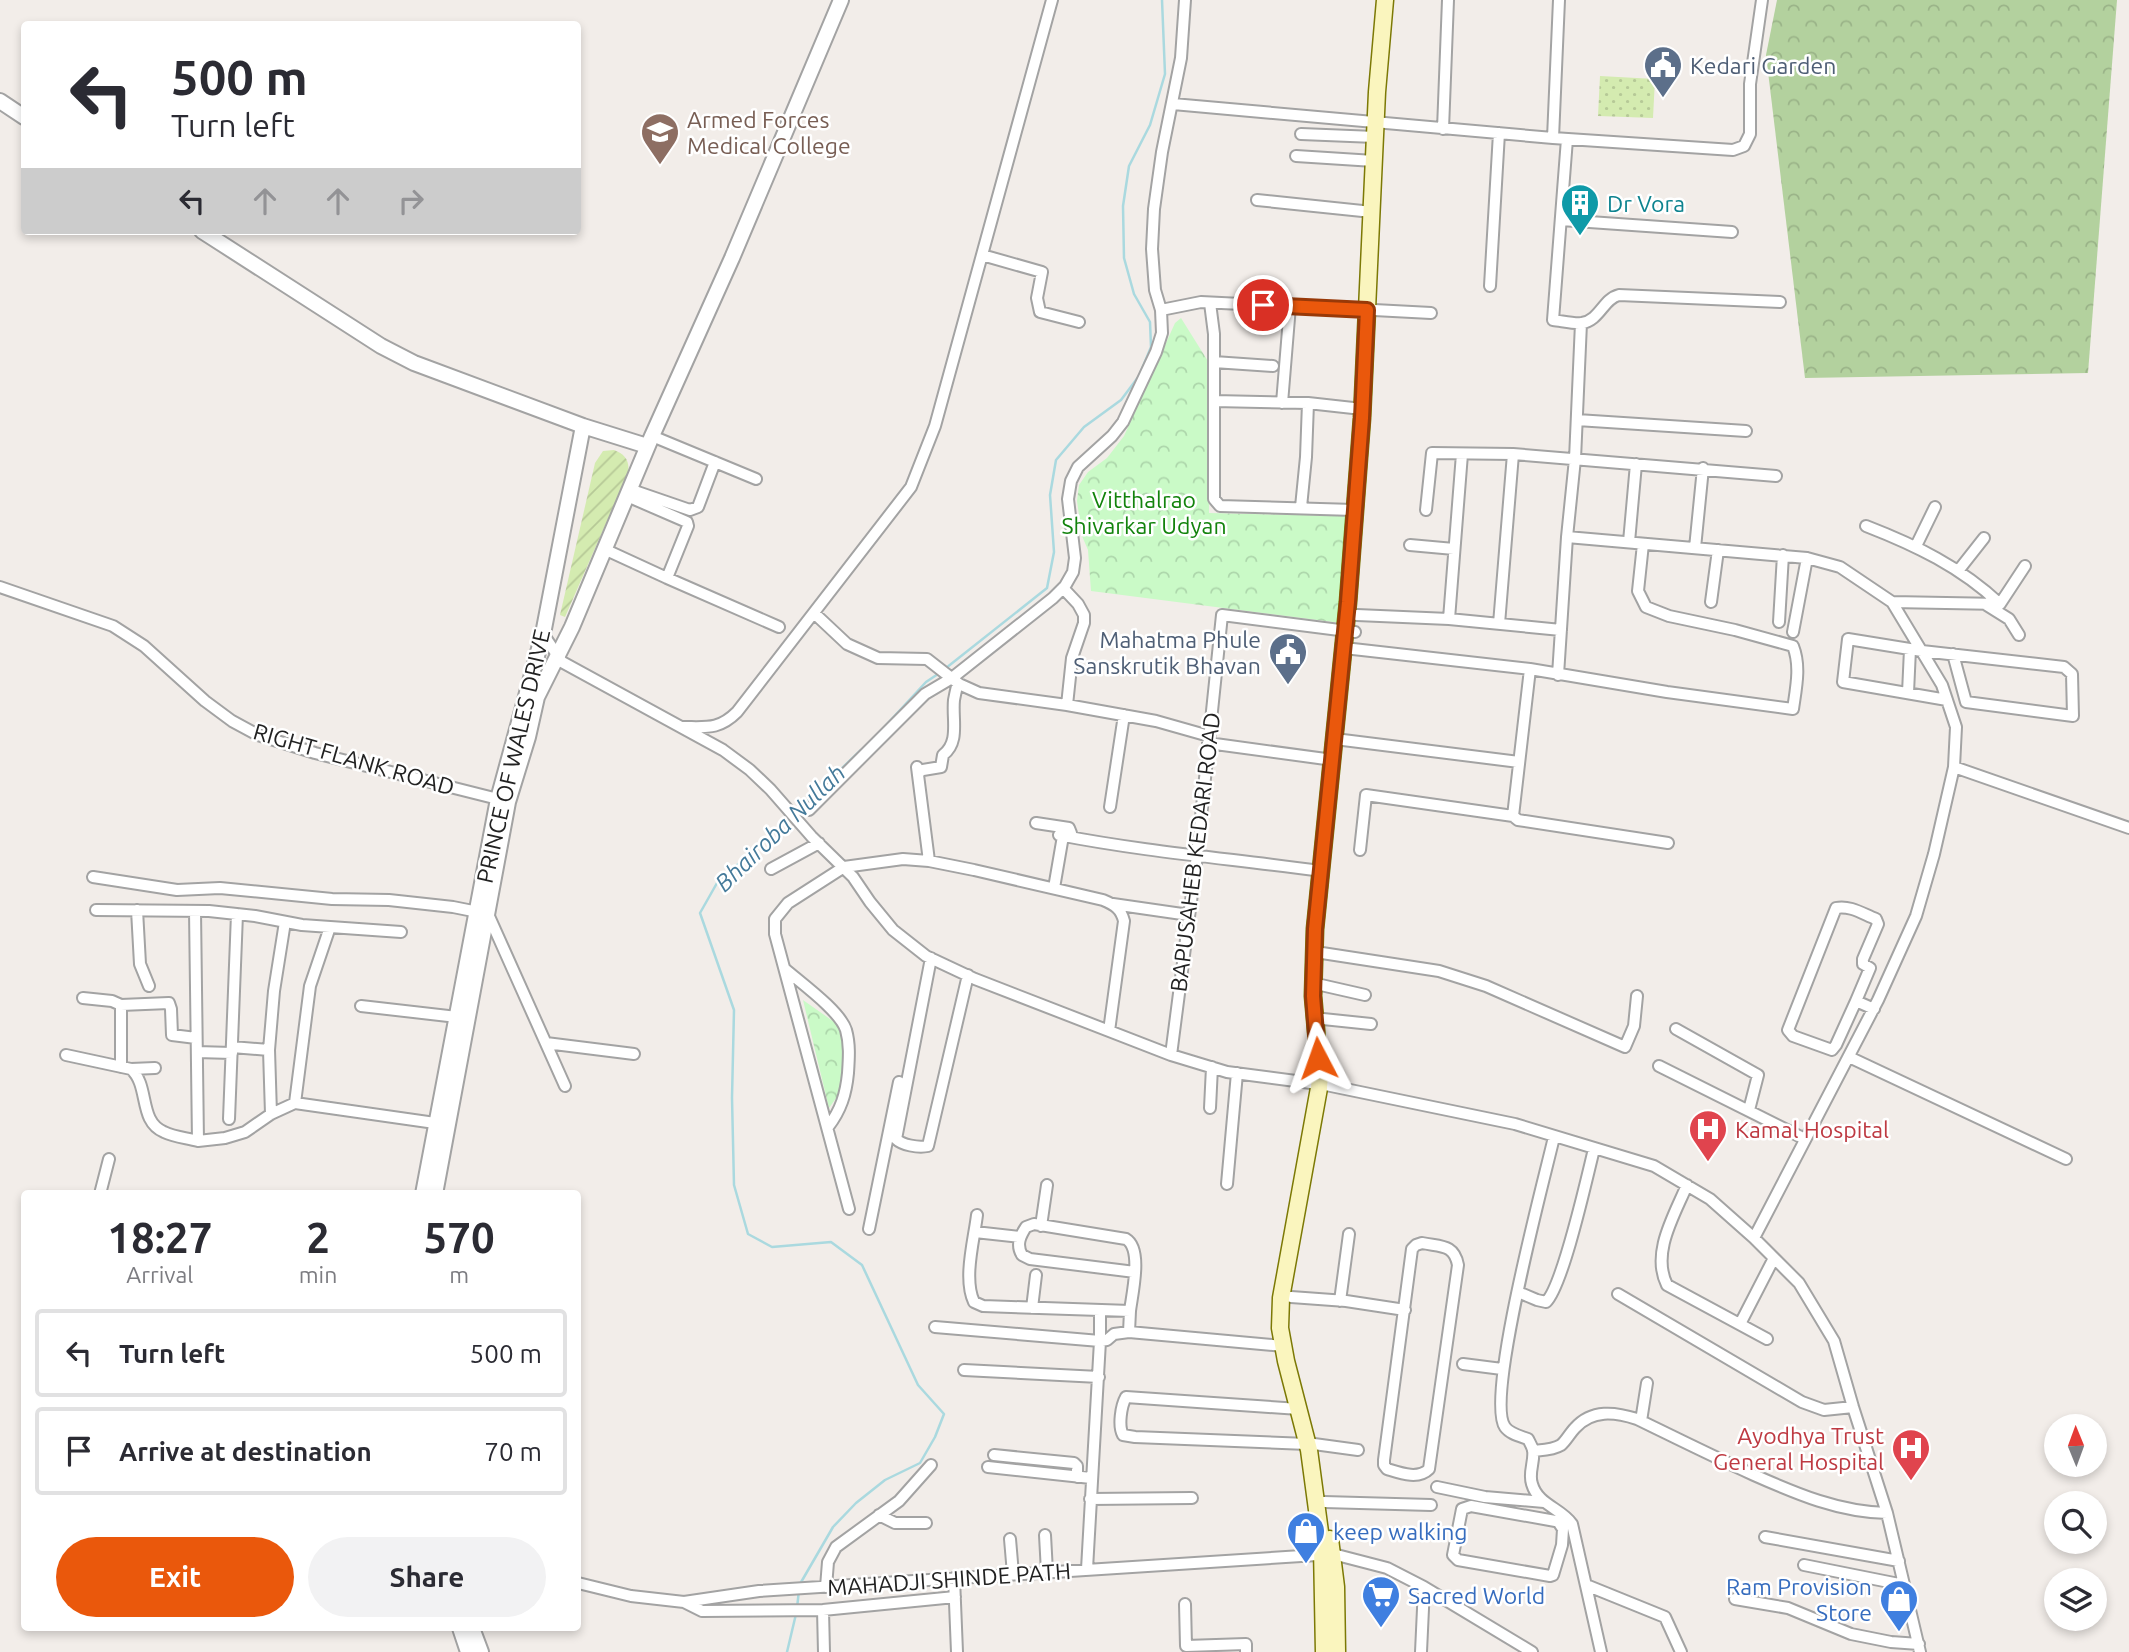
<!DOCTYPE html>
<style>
body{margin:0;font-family:Ubuntu,sans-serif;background:#f2f2f3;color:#2b2b33;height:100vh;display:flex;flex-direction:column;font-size:26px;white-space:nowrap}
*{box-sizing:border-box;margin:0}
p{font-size:23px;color:#7c7c81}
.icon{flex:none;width:38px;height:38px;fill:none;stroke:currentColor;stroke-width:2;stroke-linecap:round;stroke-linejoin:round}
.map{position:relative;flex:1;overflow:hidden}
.details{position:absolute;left:21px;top:1190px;width:560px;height:441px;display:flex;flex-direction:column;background:#fff;border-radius:7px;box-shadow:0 4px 10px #0003}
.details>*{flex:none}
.top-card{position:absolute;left:21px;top:21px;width:560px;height:214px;border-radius:7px;box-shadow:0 4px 10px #0003;background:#fff;color:#2b2b33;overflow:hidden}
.needle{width:46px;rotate:359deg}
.tools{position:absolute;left:2044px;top:1414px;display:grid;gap:14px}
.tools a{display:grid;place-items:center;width:63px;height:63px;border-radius:50%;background:#fff;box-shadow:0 4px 10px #0003;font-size:35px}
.pin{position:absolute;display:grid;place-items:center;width:60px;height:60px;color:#fff;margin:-30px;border:4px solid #fff;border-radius:50%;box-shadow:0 2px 7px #0007}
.me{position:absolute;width:77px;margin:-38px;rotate:356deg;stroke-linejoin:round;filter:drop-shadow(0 0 5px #0008)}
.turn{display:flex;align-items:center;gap:24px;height:147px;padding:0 35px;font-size:32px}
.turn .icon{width:91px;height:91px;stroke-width:2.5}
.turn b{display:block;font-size:49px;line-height:60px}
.lanes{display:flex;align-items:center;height:66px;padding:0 35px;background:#0003;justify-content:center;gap:35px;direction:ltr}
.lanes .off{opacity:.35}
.eta{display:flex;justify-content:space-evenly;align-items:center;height:119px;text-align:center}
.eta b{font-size:42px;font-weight:700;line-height:49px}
.action{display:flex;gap:14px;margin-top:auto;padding:14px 35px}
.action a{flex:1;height:80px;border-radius:42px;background:#ea580c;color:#fff;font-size:28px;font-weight:700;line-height:80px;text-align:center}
.action a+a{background:#f2f2f3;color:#2b2b33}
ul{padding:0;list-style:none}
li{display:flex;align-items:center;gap:21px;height:88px;margin:0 14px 10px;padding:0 21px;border:4px solid #e1e1e2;border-radius:7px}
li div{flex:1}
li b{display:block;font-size:26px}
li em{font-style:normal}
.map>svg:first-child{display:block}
</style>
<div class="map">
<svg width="2129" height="1652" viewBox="0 0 2129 1652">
<defs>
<pattern id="grass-dots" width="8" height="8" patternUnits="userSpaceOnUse" patternTransform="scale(1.75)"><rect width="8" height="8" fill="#d4ebb0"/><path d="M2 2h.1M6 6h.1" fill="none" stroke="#b6c997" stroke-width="1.8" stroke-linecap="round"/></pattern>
<pattern id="forest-crowns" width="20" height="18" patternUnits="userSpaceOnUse" patternTransform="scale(1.75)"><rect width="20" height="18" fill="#b3d19e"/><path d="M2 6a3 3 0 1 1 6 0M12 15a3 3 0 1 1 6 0" fill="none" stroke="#9ab388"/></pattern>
<pattern id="park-crowns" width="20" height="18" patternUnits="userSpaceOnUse" patternTransform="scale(1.75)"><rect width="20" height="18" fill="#cafac7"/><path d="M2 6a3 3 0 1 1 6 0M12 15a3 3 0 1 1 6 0" fill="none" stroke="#add6ab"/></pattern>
<pattern id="garden-furrows" width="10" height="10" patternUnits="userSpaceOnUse" patternTransform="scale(1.75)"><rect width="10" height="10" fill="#d4ebb0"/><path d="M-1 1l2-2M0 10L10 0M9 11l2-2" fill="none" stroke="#b6c997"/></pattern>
</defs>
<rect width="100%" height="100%" fill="#f2ede9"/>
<path fill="url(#grass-dots)" d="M 1600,76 L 1655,79 L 1653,118 L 1598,116 Z"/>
<path fill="url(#forest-crowns)" d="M 1777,0 L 2117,0 L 2088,373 L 1805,378 L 1766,55 Z"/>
<path fill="url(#park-crowns)" d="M 1181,318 L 1211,366 L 1209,513 L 1346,516 L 1341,623 L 1091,591 L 1088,550 L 1082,536 L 1077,501 L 1079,485 L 1088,472 L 1107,458 L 1124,436 L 1175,323 Z
M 803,1000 L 847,1031 L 839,1094 L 829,1108 Z"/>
<path fill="url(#garden-furrows)" d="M 614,450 C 625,454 630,461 628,473 L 565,617 L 560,615 L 595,463 L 603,451 Z"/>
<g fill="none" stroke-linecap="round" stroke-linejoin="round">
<path stroke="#aad9df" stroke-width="2.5" d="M 946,668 L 1047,588 L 1054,552 L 1050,495 L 1056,460 L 1084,427 L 1121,400 L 1139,376 L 1151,347 L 1150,322 L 1134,294 L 1124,258 L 1123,206 L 1129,166 L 1150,125 L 1165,74 L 1162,0
M 876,736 L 926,682 L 938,674
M 795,813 L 861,750
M 790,818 L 717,883 L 700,913 L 734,1010 L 732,1098 L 734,1185 L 748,1234 L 772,1247 L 831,1242 L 862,1265 L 918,1385 L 944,1414 L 935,1437 L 920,1463 L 885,1480 L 856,1503 L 833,1527 L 800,1584
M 797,1608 L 799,1590
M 787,1652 L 796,1614"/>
<defs>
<path id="minor" d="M 1173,104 L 1553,138 L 1733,150 L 1744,146 L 1750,134 L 1750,84 L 1762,0
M 1443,129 L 1448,0
M 1301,134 L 1375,137
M 1553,138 L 1559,0
M 1567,139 L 1553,320 C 1562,321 1574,324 1582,323 C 1600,320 1603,299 1619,295 L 1780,302
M 1296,156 L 1374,161
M 1257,200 L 1372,212
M 1561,220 L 1732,232
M 982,255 L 1042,272 L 1037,298 L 1040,312 L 1079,322
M 1490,286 L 1499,133
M 1210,303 L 1214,334 L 1214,499 L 1220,506 L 1354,510
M 1161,310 L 1201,302 L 1367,310
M 1374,310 L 1431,313
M 1214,362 L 1273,366
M 1214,401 L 1308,403 L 1362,409
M 1282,403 L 1290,306
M 1577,420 L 1746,431
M 652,436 L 756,479
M 629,489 L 690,510 L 698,507 L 715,462
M 1301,507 L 1306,457 L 1308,403
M 1426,510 L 1432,453 L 1513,454 L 1776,476
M 1866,526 C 1915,545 1961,567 2000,604 L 1892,602
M 1567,537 L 1807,558 L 1840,567 L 1892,602 L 1942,685 L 1956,727 L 1954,767 L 1934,854 L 1916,916 L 1878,1000 L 1754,1238
M 1629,542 L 1636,464
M 1643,544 L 1638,591 L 1646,607 L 1669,616 L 1735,630 L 1793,646 C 1801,666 1796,688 1793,709 L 1667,692 L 1530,669 L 1513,816 L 1518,820 L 1668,843
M 1410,545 L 1454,549
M 1916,546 L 1935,507
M 1695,548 L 1703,468
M 604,549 L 667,578 L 688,526 L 687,522 L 627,496
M 1958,571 L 1984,538
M 667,578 L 779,627
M 0,587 L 113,626 L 144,646 L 205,701 L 232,721 L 258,735 L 315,753 L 498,799
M 1063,588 L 1078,604 L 1084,615 L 1084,623 L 1072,658 L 1067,705
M 1711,602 L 1718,550
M 1985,604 L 2009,619 L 2019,635
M 2000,604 L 2025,566
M 814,613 L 847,644 L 878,658 L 927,659 L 959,684 L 979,693 L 1067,705 L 1156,721 L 1209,736
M 1357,615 L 1449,619 L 1561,630
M 1449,619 L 1462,454
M 1779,622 L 1783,555
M 1499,624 L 1513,454
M 1793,632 L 1807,558
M 543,634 L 562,662 L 723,750 L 750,770 L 770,789 L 812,837 L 853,877 L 870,902 L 893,930 L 926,956 L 975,979 L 1171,1055 L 1227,1072 L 1326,1085 L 1515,1124 L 1654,1166 L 1710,1199 L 1754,1238 L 1799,1283 L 1834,1341 L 1853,1407 L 1887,1513 L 1920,1652
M 1353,649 L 1530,669
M 1558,675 L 1567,537 L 1575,459 L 1581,323
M 1908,693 L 1910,649
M 1947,700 L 1843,682 L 1848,639 L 1922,651 L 2064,667 L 2072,674 L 2073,716 L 1966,702 L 1953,654
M 683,727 C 706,727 719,730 737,712 L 911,487 L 935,426 L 1052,0
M 1335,739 L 1519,762
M 1208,743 L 1333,760
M 917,767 L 929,861
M 1954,767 L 2129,828
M 918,773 L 923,770 L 941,767 L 943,755 C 960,742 952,720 954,700 C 955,695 956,689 958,683
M 1110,807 L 1124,715
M 809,810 L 925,694 L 952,678 L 1053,598 L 1065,586 L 1073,572 L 1075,558 L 1068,499 L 1071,481 L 1078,467 L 1112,436 L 1123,422 L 1156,352 L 1162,333 L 1161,310 L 1155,290 L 1152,249 L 1154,209 L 1162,152 L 1181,58 L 1185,0
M 1036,823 L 1069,828 L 1071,833 L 1068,837
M 1059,835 C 1146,852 1234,859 1321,871
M 1360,850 L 1366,795 L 1513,816
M 771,869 L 819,843
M 93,877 L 177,890 L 220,888 L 332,899 L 389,900 L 453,907 L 488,914 L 565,1086
M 1054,888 L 1063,836
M 1113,904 L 1189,915
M 96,910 L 209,911 L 255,916 L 302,925 L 401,932
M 137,910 L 140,964 L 149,986
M 195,911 L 198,1141 L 225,1138 L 245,1132 L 271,1114 L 295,1103 L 442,1124
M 1322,953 L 1439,971 L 1486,986 L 1625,1047 L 1634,1026 L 1637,996
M 931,958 L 896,1139 C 902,1145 918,1148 928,1146 L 968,975
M 785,969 C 801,983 840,1011 846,1030 C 850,1044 849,1058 848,1073 C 846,1094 841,1110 828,1127
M 1321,985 L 1365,995
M 83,998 L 112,1001 L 121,1005 L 121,1067
M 1856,1001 L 1836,1045 L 1832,1050 L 1793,1036 L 1788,1030 L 1836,908 C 1850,905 1863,914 1876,919 L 1878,924 L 1863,959 L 1863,964 L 1870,968 L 1856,1001 L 1874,1009
M 121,1005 L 169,1003 L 171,1009 L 172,1035 L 196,1038
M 361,1006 L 457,1017
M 1323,1019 L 1371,1024
M 1676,1029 L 1758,1075 L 1749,1110
M 546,1043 L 634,1054
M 232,1047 L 269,1050
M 197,1052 L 232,1053
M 66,1055 L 131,1069 C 150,1086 138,1121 164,1132 C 174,1137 187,1138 198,1141
M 1171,1055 L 1197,855 L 1222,615 L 1355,632
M 1849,1057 L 2066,1159
M 1659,1066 L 1805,1139
M 131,1069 L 155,1068
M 295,1103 L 310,986 L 330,927
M 1210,1108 L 1212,1067
M 271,1114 L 269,1050 L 274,991 L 285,922
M 229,1119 L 237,914
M 1554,1137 C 1544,1180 1485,1399 1505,1427 C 1510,1434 1520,1436 1528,1439 C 1530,1443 1532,1446 1533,1450 C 1535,1461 1528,1473 1532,1484 C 1538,1505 1561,1508 1572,1524 L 1601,1652
M 1227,1184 L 1237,1073
M 1687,1185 C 1674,1216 1651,1253 1667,1285 L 1767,1339
M 100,1194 L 109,1159
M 849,1209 L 775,934 L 775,919 L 788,903 L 844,867 L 903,859 L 929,861 L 974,870 L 1103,900 C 1115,905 1121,909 1124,921 L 1109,1031
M 977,1215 C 974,1240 963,1279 974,1302 L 983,1306 L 1130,1311 L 1129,1332
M 1041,1226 L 1047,1185
M 869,1229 L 899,1082
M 975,1232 L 1020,1237
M 1422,1243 C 1441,1247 1454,1244 1458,1265 L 1429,1469 C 1418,1480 1400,1473 1387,1469 L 1384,1465 L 1384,1460 L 1412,1249 L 1416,1245 Z
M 1518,1292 L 1537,1300 L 1546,1302 C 1563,1286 1587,1177 1594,1149
M 1618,1294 L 1802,1402 L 1824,1410 L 1853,1407
M 1291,1297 L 1346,1301 L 1405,1310
M 1340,1301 L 1349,1234
M 1032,1308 L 1036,1275
M 1130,1311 C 1132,1294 1143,1249 1126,1239 L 1034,1224 L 1026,1227 C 1020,1236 1016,1245 1022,1255 L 1030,1259 L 1135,1272
M 1740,1324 L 1774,1258
M 935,1327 L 1100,1341 L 1100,1310
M 1463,1364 L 1502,1369
M 964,1370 L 1099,1377
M 1299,1409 L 1126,1397 C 1121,1406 1118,1426 1123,1435 L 1135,1437 L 1307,1444
M 1641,1421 L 1647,1383
M 1314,1444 L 1358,1450
M 1533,1451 C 1542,1450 1553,1450 1561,1445 C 1566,1441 1570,1433 1575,1428 C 1592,1409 1615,1412 1637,1419 C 1676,1438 1714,1457 1754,1475 C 1797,1494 1839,1512 1887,1513
M 994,1455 L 1074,1463 L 1077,1466 L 1077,1477
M 988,1467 L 1091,1478
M 1437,1487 L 1485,1497 L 1544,1502
M 1090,1499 L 1192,1498
M 1324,1502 L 1431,1505
M 879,1515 L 895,1523 L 926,1523
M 1559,1523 L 1563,1529 L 1562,1545 L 1553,1575 L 1550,1576 L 1458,1560 L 1453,1555 L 1462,1509 L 1471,1506 L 1572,1524
M 1045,1535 L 1047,1572
M 1765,1537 L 1899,1561
M 1010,1539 L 1013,1574
M 1804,1565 L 1904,1585
M 1087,1569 L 1100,1341 L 1107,1340 L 1114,1334 L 1129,1332 L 1284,1346
M 954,1578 L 957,1652
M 578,1583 L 631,1596 L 684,1602 L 759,1591 L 1333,1554 L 1387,1568 L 1424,1587 L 1532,1652
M 1586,1585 L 1665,1617 L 1681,1652
M 826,1587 L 828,1562 L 836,1547 L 899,1501 L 931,1465
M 1735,1599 L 1788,1608 L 1851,1634 L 1891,1642 L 1919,1644
M 684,1602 L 702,1611 L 823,1610 L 955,1597
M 1185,1604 L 1186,1646 L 1246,1644 L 1246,1652
M 823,1610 L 824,1652
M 1421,1652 L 1424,1587"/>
<path id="tertiary" d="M 0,101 L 24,117
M 202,231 L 381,346 L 414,363 L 583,426 L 647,446
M 423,1194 L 498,799 L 543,634 L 583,426
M 435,1194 L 508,802 L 528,737 L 537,697 L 572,627 L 652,436 L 732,258 L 841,0
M 460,1628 L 468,1652
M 472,1628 L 481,1652"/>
<path id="secondary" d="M 1330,1539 L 1336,1587 L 1337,1652
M 1324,1652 L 1322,1547 L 1309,1450 L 1286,1361 L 1280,1328 L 1281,1298 L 1319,1088 L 1320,1075 L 1313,996 L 1315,929 L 1348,602 L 1362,418 L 1377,92 L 1385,0"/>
</defs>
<use href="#minor" stroke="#a3a3a3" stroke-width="14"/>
<use href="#tertiary" stroke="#a3a3a3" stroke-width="18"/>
<use href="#secondary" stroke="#7c7905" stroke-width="19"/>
<use href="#minor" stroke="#fff" stroke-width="10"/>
<use href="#tertiary" stroke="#fff" stroke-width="14"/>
<use href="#secondary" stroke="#faf5be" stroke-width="16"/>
</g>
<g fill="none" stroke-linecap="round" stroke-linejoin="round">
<defs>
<path id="route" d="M 1263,305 L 1367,310 L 1362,418 L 1348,602 L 1315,929 L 1313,996 L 1318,1058"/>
</defs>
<use href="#route" stroke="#983908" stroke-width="18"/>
<use href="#route" stroke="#ea580c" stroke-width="12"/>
</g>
<defs>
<symbol id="civic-pin" viewBox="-11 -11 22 30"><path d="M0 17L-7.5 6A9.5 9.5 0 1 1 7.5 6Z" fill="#5c6f8a" stroke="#fff"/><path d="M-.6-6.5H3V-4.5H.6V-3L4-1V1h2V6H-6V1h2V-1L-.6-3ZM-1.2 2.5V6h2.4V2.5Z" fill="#fff"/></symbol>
<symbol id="university-pin" viewBox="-11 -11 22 30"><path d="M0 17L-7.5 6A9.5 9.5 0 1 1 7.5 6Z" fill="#8d6e63" stroke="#fff"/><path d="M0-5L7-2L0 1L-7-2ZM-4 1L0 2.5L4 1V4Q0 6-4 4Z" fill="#fff"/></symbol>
<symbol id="building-pin" viewBox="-11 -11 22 30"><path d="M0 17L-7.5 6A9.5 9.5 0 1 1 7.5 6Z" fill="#0f9aa8" stroke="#fff"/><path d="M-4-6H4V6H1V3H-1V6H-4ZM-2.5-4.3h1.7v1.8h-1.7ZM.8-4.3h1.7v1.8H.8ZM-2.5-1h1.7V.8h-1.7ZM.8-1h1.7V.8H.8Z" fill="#fff"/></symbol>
<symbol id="hospital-pin" viewBox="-11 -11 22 30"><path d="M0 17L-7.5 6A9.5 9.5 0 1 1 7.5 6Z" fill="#e0444e" stroke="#fff"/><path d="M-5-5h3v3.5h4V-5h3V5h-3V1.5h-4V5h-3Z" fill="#fff"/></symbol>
<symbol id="shop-pin" viewBox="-11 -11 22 30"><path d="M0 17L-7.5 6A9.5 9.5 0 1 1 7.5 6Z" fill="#3f7fe0" stroke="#fff"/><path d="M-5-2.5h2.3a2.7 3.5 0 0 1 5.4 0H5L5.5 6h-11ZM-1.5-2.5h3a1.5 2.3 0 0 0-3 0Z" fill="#fff"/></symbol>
<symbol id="supermarket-pin" viewBox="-11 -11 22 30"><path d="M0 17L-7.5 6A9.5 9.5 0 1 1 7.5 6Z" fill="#3f7fe0" stroke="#fff"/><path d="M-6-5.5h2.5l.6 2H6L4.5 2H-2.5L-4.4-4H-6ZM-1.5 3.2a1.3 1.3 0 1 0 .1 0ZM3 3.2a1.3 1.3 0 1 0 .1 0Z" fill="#fff"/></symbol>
</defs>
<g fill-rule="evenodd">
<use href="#civic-pin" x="1641" y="43" width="44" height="60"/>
<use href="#university-pin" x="638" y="110" width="44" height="60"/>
<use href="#building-pin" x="1558" y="181" width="44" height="60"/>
<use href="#civic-pin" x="1266" y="630" width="44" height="60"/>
<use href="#hospital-pin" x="1686" y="1107" width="44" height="60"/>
<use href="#hospital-pin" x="1889" y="1426" width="44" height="60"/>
<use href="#shop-pin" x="1284" y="1509" width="44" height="60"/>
<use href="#supermarket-pin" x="1359" y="1573" width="44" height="60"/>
<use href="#shop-pin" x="1877" y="1577" width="44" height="60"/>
</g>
<g text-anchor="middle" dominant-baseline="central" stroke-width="5" stroke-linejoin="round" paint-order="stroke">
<g font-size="23" fill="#4e5e75" stroke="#fff" text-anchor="start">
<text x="1690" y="65">Kedari Garden</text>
<text x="1261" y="639" text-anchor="end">Mahatma Phule<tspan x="1261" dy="26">Sanskrutik Bhavan</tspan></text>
</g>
<g font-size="23" fill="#785e54" stroke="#fff" text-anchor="start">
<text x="687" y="119">Armed Forces<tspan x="687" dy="26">Medical College</tspan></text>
</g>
<g font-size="23" fill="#0d838f" stroke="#fff" text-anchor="start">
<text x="1607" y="203">Dr Vora</text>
</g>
<g font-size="23" fill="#12830c" stroke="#fff">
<text x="1144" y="499">Vitthalrao<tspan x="1144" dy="26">Shivarkar Udyan</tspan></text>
</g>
<g font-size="23" fill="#222" stroke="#fff">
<text transform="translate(513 756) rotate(-77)">PRINCE OF WALES DRIVE</text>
<text transform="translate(354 759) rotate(16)">RIGHT FLANK ROAD</text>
<text transform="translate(1195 852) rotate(-83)">BAPUSAHEB KEDARI ROAD</text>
<text transform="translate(949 1579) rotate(-4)">MAHADJI SHINDE PATH</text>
</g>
<g font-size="23" fill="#be3a42" stroke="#fff" text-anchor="start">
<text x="1735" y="1129">Kamal Hospital</text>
<text x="1884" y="1435" text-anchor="end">Ayodhya Trust<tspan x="1884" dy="26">General Hospital</tspan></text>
</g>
<g font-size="23" fill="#366cbe" stroke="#fff" text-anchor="start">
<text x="1333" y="1531">keep walking</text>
<text x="1872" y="1586" text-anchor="end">Ram Provision<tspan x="1872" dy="26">Store</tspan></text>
<text x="1408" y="1595">Sacred World</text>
</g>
<g font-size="24" font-style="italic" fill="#447a9a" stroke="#fff">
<text transform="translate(780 828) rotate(-44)">Bhairoba Nullah</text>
</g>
</g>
</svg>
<div class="tools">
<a><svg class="needle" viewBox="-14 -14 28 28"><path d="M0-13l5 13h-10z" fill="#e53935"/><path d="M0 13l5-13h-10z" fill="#7c7c81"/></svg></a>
<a><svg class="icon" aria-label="search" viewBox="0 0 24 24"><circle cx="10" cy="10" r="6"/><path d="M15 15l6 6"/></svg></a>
<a><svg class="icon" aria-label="layers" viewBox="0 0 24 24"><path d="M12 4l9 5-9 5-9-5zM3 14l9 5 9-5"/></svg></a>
</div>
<div class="pin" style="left:1263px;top:305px;background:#d93025"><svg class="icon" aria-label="arrive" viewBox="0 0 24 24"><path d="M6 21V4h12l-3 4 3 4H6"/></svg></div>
<svg class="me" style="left:1318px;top:1058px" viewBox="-20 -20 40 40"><path d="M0-17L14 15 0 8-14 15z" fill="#ea580c" stroke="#fff" stroke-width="4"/></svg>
<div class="top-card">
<div class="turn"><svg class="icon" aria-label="left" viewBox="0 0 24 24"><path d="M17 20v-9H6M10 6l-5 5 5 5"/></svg><div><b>500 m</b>Turn left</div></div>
<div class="lanes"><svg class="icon" aria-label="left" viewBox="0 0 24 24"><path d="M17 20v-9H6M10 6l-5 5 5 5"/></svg><svg class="icon off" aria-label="ahead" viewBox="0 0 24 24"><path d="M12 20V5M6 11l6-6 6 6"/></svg><svg class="icon off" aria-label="ahead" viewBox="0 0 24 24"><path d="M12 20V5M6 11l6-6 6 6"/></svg><svg class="icon off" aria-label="right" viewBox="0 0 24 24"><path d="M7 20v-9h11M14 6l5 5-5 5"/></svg></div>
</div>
<section class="details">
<div class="eta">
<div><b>18:27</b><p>Arrival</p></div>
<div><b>2</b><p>min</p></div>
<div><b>570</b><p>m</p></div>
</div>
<ul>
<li><svg class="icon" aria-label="left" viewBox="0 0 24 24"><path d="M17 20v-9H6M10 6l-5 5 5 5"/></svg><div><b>Turn left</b></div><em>500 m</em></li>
<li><svg class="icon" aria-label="arrive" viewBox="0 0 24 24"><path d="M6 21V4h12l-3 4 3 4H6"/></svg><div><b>Arrive at destination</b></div><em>70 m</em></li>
</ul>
<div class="action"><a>Exit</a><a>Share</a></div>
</section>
</div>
